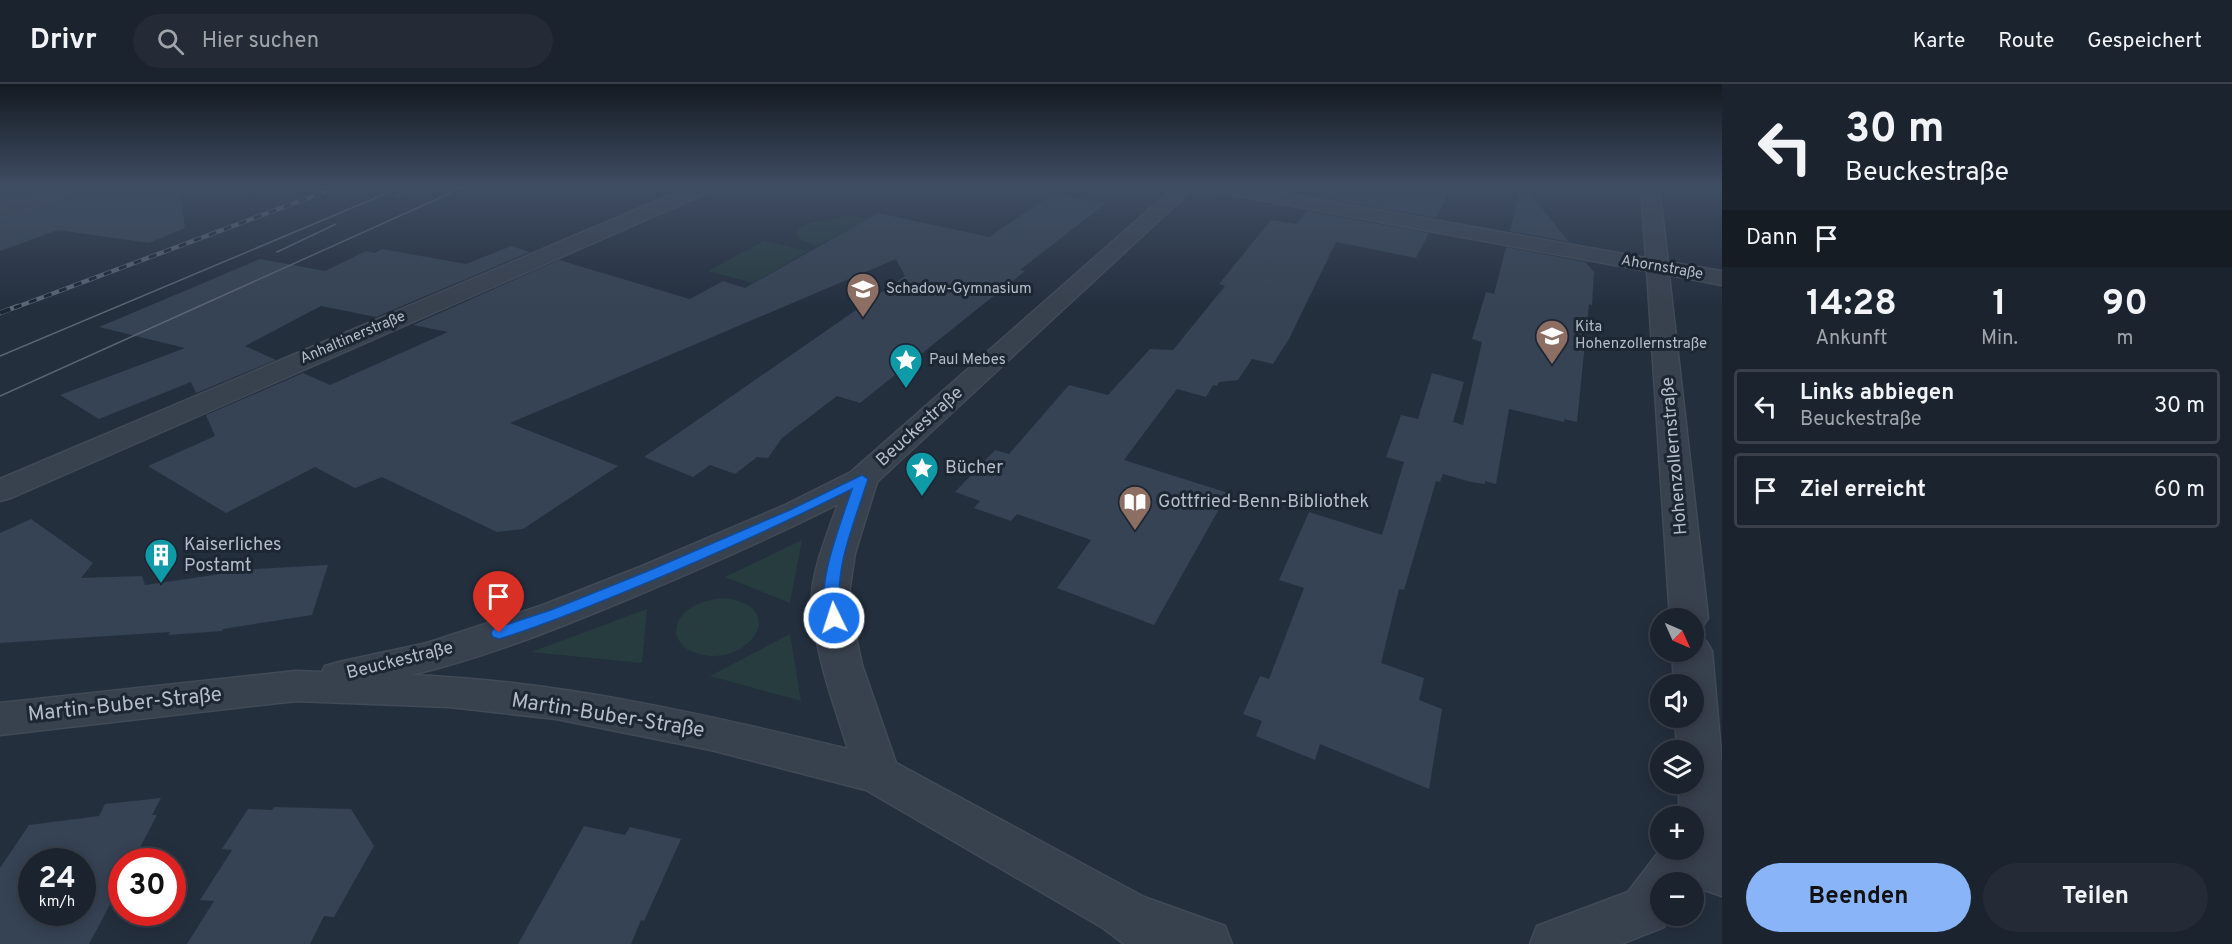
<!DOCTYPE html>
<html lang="de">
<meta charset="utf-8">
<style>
body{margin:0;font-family:Overpass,sans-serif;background:#242b36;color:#f1f3f6;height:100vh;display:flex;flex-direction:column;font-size:22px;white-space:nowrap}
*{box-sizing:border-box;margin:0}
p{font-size:20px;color:#a0a4aa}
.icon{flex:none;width:33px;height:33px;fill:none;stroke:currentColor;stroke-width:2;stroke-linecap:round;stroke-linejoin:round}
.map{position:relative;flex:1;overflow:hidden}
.side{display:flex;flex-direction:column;background:#1b232e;width:510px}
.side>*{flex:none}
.banner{background:#1b232e;color:#f1f3f6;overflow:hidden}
.needle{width:39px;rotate:135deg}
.controls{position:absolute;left:1650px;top:524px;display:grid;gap:12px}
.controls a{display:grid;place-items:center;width:54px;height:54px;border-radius:50%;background:#1b232e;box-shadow:0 3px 15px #0003,0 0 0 2px #39404a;font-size:30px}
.speed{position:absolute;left:18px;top:764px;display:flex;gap:12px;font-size:30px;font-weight:700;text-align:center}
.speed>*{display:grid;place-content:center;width:78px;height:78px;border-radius:50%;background:#1b232e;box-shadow:0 3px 15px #0003,0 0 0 2px #39404a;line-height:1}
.speed small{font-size:15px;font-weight:400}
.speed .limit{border:9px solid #d22;background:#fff;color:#111}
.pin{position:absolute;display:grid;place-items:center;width:51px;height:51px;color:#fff;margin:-62px -26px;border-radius:50% 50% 50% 0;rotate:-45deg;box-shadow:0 0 6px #0007}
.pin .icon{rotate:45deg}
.me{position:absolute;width:66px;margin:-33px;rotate:356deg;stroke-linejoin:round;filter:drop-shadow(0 0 4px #0008)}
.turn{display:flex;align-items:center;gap:21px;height:126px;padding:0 24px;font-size:27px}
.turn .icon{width:78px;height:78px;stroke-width:2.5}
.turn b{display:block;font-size:42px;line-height:51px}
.then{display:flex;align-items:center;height:57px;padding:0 24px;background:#0003;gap:12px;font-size:22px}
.eta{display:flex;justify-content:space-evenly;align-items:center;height:102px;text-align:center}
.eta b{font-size:36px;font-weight:700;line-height:42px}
.button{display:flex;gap:12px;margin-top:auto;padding:12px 24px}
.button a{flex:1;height:69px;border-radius:36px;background:#8ab4f8;color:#111;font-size:24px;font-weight:700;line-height:69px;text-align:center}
.button a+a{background:#242b36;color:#f1f3f6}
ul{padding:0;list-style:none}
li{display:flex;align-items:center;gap:18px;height:75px;margin:0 12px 9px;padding:0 12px;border:3px solid #39404a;border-radius:6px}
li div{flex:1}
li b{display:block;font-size:22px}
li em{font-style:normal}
header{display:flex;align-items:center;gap:36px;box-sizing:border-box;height:84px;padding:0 30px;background:#1b232e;border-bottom:2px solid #39404a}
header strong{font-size:28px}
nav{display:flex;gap:33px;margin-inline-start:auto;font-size:21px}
.search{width:420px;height:54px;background:#242b36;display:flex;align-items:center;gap:15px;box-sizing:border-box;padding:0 21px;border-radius:33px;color:#a0a4aa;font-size:22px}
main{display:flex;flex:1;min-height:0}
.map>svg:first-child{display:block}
</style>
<header>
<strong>Drivr</strong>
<div class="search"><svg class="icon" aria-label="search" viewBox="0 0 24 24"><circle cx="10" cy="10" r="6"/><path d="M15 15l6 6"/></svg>Hier suchen</div>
<nav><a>Karte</a><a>Route</a><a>Gespeichert</a></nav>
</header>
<main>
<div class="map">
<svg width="1722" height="860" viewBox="0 0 1722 860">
<rect width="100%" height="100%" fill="#242f3e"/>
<path fill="#263c3f" d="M 847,131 L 868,134 L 818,162 C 809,159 798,157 795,148 C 806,134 831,138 847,131 Z
M 764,157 L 808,167 L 753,199 L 708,187 Z
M 802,456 L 790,519 L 725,493 Z
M 723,514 C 792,521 749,584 699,570 C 687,567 680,561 676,550 C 676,525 702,516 723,514 Z
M 647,525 L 642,579 L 531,568 Z
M 790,550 L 801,617 L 710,592 Z"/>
<path fill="#364354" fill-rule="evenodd" d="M 0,102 L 50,102 L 0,120 Z
M 88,102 L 179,102 L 185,144 L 149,159 L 58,146 L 0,167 L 0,136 L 84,108 Z
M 1326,102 L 1367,106 L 1370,102 L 1414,102 L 1449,108 L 1436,134 L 1318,113 Z
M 1521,102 L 1524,102 L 1569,158 L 1510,147 Z
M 1054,109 L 1106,119 L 1020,186 L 1025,187 L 860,319 L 837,312 L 782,354 L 768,374 L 757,373 L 735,390 L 710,381 L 693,393 L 644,373 L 905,192 L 896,175 L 510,339 L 618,382 L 523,445 L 497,448 L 382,393 L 355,404 L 315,383 L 226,429 L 148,382 L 215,352 L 206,331 L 303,289 L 330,301 L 448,248 L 413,241 L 559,176 L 690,215 L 723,197 L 745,204 L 878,129 L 989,153 Z
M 1307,127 L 1429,149 L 1416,174 L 1336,158 L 1289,255 L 1273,280 L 1252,275 L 1238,296 L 1219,298 L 1217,302 L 1213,301 L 1206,313 L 1177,305 L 1124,376 L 1228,409 L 1154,541 L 1057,504 L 1091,456 L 1017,430 L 1011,437 L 974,424 L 980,417 L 955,408 L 995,366 L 1009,370 L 1069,301 L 1108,311 L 1150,265 L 1173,266 L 1225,202 L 1219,200 L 1271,136 L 1296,140 Z
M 511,162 L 530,168 L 376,233 L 321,222 L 245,262 L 276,276 L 196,309 L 191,298 L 99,335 L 60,311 L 185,264 L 99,243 L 260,175 L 325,187 L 366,167 L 375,169 L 382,165 L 466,180 Z
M 1506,163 L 1585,178 L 1594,188 L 1592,221 L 1589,220 L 1577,338 L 1564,335 L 1564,338 L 1509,325 L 1496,400 L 1485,397 L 1485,400 L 1471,398 L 1443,390 L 1440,398 L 1436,397 L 1404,506 L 1399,505 L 1381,579 L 1424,594 L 1419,616 L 1442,625 L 1429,705 L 1320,660 L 1315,676 L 1256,652 L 1262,637 L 1243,630 L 1260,592 L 1269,595 L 1304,504 L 1279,496 L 1309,428 L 1382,451 L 1404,378 L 1386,373 L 1401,331 L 1418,335 L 1432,289 L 1464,298 L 1453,338 L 1463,341 L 1482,258 L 1472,255 L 1486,208 L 1494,210 Z
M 31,435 L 93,479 L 81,494 L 142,492 L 145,501 L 255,485 L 328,481 L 312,531 L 223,545 L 222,547 L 168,551 L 170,548 L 0,559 L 0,449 Z
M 161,714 L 152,731 L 157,731 L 133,777 L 122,777 L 122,798 L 89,860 L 0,860 L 0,784 L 29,741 L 99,732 L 105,720 ZM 32,777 L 82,777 L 82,828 L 32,828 Z
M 274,723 L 351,725 L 374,762 L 334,833 L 324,832 L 310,860 L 187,860 L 214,817 L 200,816 L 232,766 L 222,765 L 248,725 L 272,726 Z
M 584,742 L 625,751 L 630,743 L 681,755 L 644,837 L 641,836 L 631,860 L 518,860 Z"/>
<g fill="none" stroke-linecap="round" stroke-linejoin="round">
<defs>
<path id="minor" d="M 692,102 L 717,102 L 714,106 L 11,414 L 0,417 L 0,395 Z
M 1176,102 L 1196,102 L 877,398 L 855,469 L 848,516 L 862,581 L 896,679 L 1144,813 L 1225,842 L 1232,860 L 1124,860 L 1103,844 L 866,706 L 711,666 L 556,635 L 449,623 L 296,617 L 0,651 L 0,619 L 296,587 L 322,588 L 325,582 L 339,578 L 427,559 L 543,521 L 640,483 L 783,422 L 851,388 ZM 838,420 C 829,446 810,491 812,518 C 814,568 833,617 848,665 C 704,630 559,597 411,591 C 484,574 556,545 626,516 C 697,486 769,455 838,420 Z
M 1203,102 L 1244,102 L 1646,174 L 1641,102 L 1659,102 L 1668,178 L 1722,187 L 1722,201 L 1669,191 L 1708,534 L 1702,543 L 1694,546 L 1694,534 L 1670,534 L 1647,187 L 1212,107 Z
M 1694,553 L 1706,557 L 1712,567 L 1722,680 L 1722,812 L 1704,806 L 1698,792 L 1694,799 L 1660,798 L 1660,831 L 1672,831 L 1664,843 L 1621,860 L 1530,860 L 1537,842 L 1628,808 L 1661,765 L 1694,765 L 1694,732 L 1680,732 L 1678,699 L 1694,699 L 1694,666 L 1677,666 L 1675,633 L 1694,633 L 1694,600 L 1674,600 L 1672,567 L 1694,567 Z"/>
<path id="tertiary" d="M 58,102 L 86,102 L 83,106 L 0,134 L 0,122 Z"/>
</defs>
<use href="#minor" stroke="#414a57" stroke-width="3"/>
<use href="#tertiary" stroke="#414a57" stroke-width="3"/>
<use href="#minor" fill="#38414e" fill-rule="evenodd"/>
<use href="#tertiary" fill="#38414e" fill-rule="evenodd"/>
<path stroke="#5a6575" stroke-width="1.5" d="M 396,112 L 421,102
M 277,168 L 336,140
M 0,272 L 404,102
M 0,312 L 466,102"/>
<defs>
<path id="rail-far1" d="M 14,224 L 340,102"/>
<path id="rail" d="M 0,229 L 18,222"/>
</defs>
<use href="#rail-far1" stroke="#5a6575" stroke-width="4.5"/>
<use href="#rail" stroke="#5a6575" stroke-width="5"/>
<use href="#rail-far1" stroke="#1d2633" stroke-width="3" stroke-dasharray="8" stroke-linecap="butt"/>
<use href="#rail" stroke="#1d2633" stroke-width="4" stroke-dasharray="11" stroke-linecap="butt"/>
</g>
<linearGradient id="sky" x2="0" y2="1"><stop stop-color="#141a22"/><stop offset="0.46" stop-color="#3f4d63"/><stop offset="1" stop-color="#3f4d63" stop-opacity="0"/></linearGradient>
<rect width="1722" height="223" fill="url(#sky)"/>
<path fill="#1a73e8" stroke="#114b97" stroke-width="1.5" d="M 862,391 L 868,395 C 855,438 831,489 842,534 L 839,538 L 828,538 C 812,509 842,436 852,405 C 778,442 703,476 627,507 C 585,524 543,542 499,555 L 493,553 L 491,549 L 493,545 L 551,526 L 648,487 L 790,426 Z"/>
<defs>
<symbol id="school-pin" viewBox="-11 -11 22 30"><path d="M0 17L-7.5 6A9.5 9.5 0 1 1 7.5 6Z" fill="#8d6e63" stroke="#1d2633"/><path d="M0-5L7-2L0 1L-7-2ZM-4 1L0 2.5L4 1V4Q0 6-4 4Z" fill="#fff"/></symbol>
<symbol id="sight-pin" viewBox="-11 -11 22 30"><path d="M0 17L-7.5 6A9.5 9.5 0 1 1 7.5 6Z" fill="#0f9aa8" stroke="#1d2633"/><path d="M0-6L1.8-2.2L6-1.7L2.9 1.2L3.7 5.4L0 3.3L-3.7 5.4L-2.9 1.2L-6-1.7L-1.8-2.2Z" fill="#fff"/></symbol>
<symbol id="library-pin" viewBox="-11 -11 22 30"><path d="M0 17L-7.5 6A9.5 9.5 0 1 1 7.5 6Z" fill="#8d6e63" stroke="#1d2633"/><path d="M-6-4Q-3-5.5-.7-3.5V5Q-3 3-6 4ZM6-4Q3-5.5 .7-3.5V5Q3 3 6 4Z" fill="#fff"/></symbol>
<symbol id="building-pin" viewBox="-11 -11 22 30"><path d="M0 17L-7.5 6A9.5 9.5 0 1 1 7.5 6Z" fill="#0f9aa8" stroke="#1d2633"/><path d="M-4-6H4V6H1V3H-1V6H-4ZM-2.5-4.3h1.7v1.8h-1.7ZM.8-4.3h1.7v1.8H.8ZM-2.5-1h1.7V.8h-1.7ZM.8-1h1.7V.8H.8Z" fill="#fff"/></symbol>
</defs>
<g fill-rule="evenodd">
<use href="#school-pin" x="844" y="186" width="38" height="52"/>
<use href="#school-pin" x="1533" y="233" width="38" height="52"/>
<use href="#sight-pin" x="887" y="257" width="38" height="52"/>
<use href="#sight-pin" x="903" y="365" width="38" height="52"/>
<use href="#library-pin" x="1116" y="399" width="38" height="52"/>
<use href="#building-pin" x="142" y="452" width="38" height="52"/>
</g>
<g text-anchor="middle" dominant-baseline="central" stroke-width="6" stroke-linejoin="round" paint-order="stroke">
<g font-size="15" fill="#b4bcc9" stroke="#1d2633">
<text transform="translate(1662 184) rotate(10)">Ahornstraße</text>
<text transform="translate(353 254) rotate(-23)">Anhaltinerstraße</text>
</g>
<g font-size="15" fill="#b4bcc9" stroke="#1d2633" text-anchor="start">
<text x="886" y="205">Schadow-Gymnasium</text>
<text x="1575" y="243">Kita<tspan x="1575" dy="17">Hohenzollernstraße</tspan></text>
<text x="929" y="276">Paul Mebes</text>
</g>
<g font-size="18" fill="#b4bcc9" stroke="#1d2633">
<text transform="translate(920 343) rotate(-42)">Beuckestraße</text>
<text transform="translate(1675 372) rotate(-95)">Hohenzollernstraße</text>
<text transform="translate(400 577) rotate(-14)">Beuckestraße</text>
</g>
<g font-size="18" fill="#b4bcc9" stroke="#1d2633" text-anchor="start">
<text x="945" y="384">Bücher</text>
<text x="1158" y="418">Gottfried-Benn-Bibliothek</text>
<text x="184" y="461">Kaiserliches<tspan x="184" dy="21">Postamt</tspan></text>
</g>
<g font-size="21" fill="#b4bcc9" stroke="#1d2633">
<text transform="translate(125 621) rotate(-6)">Martin-Buber-Straße</text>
<text transform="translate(608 632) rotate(9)">Martin-Buber-Straße</text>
</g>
</g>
</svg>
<div class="controls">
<a><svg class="needle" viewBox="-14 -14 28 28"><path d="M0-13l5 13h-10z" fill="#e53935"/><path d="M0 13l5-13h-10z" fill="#a0a4aa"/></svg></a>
<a><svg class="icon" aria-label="sound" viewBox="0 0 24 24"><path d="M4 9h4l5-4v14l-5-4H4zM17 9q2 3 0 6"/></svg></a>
<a><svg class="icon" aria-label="layers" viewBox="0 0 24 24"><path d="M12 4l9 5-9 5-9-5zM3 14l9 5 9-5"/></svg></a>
<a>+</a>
<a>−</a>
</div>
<div class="speed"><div>24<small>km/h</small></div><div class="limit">30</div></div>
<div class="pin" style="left:499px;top:549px;background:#d93025"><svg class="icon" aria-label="arrive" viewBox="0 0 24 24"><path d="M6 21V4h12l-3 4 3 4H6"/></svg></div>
<svg class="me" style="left:834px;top:534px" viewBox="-20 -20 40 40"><circle r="17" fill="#1a73e8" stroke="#fff" stroke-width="3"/><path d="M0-11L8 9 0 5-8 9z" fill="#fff"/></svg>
</div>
<section class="side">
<div class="banner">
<div class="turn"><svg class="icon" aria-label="left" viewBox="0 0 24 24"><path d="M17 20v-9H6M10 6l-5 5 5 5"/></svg><div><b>30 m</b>Beuckestraße</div></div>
<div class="then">Dann<svg class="icon" aria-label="arrive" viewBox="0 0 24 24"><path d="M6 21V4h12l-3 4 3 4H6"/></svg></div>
</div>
<div class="eta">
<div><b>14:28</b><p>Ankunft</p></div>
<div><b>1</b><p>Min.</p></div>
<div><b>90</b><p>m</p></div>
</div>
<ul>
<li><svg class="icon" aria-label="left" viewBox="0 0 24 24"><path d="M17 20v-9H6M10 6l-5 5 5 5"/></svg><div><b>Links abbiegen</b><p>Beuckestraße</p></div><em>30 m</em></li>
<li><svg class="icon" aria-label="arrive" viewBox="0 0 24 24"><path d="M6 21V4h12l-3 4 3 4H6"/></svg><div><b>Ziel erreicht</b></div><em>60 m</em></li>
</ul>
<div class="button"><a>Beenden</a><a>Teilen</a></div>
</section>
</main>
